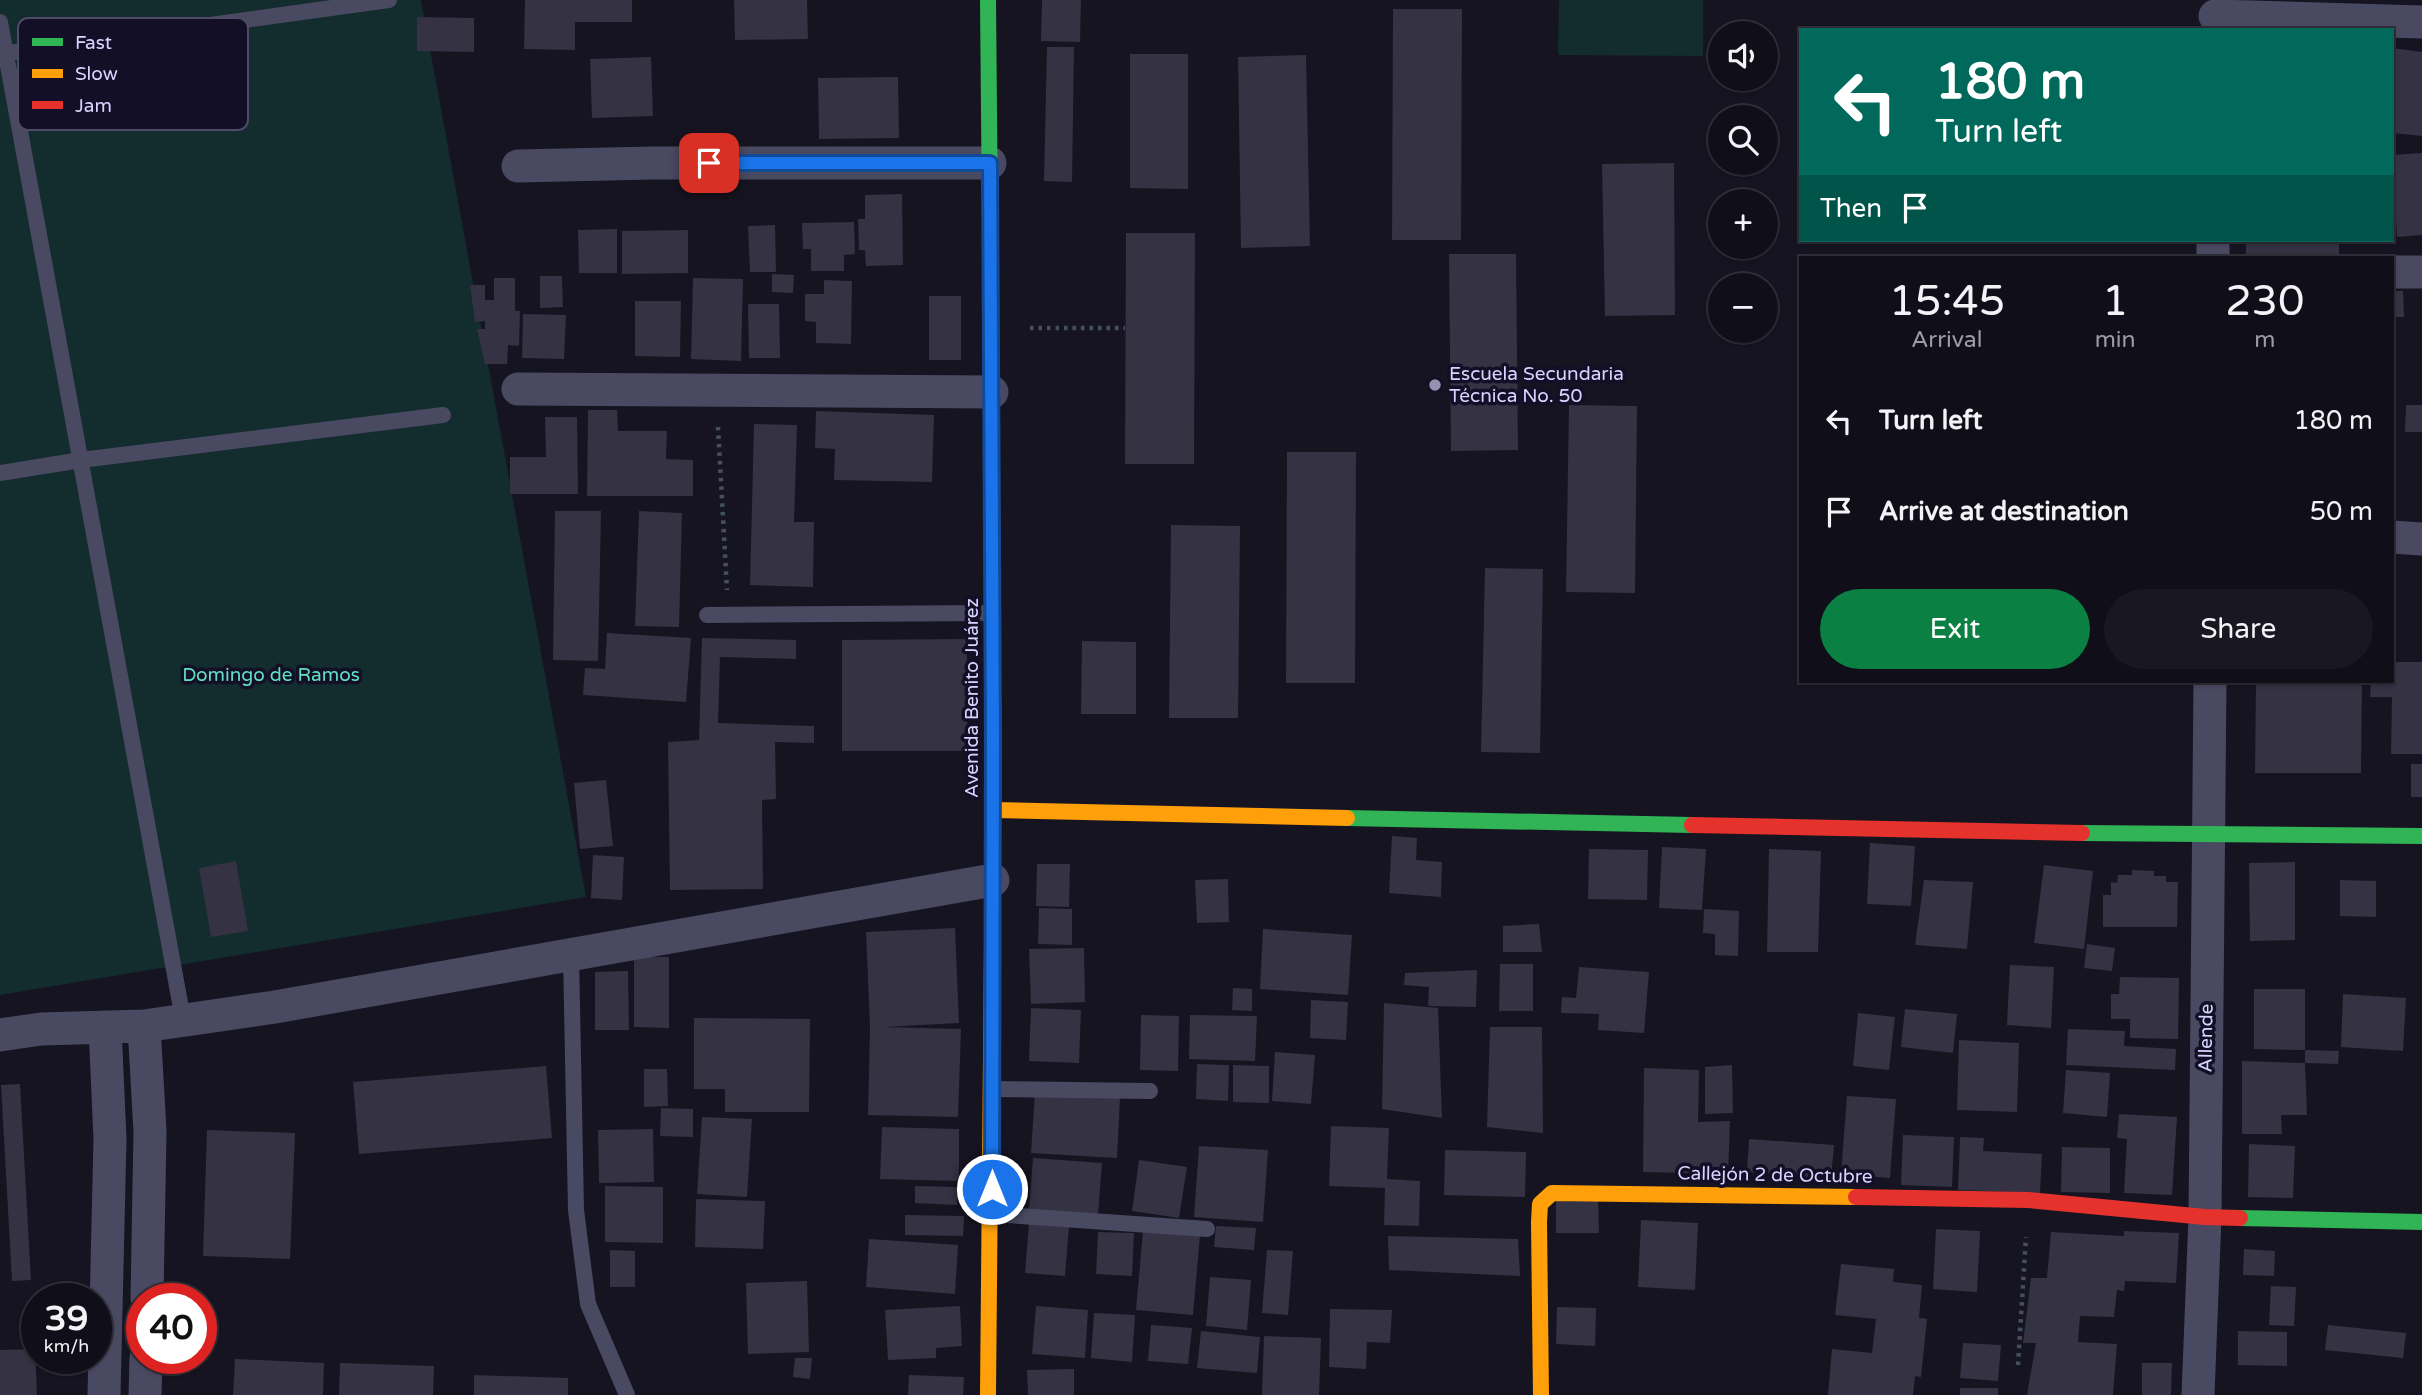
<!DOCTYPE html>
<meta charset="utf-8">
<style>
body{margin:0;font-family:"Varela Round",sans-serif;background:#191822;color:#f1f3f6;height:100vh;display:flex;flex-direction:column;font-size:26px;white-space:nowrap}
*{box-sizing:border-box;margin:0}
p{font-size:23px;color:#9c9ca2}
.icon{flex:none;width:38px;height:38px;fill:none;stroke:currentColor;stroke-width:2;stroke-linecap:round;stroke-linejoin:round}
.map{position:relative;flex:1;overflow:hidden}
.panel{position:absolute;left:1799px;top:256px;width:595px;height:427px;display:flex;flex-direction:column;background:#100f19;border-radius:0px;box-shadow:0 2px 5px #0004,0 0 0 2px #302f38}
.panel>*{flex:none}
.hud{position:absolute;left:1799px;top:28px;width:595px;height:214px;border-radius:0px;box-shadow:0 2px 5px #0004,0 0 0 2px #302f38;background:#00695c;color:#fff;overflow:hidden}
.buttons{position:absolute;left:1708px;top:21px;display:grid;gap:14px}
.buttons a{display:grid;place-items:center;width:70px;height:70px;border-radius:50%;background:#100f19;box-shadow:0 2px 5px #0004,0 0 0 2px #302f38;font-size:35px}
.speed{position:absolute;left:21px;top:1283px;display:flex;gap:14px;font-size:35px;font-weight:700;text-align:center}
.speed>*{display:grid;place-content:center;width:91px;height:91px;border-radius:50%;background:#100f19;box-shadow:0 2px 5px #0004,0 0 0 2px #302f38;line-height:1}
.speed small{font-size:18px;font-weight:400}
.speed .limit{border:10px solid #d22;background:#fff;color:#111}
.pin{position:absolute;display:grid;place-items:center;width:60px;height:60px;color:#fff;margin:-30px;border-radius:14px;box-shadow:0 4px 10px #0006}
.me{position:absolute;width:77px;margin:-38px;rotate:0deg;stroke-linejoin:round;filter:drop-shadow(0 0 5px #0008)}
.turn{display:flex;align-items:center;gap:24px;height:147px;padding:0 21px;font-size:32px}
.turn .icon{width:91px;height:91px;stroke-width:2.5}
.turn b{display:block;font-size:49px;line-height:60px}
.then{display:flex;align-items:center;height:66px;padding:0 21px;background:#0003;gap:14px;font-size:26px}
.eta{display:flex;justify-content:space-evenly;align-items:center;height:119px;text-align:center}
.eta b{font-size:42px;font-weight:600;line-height:49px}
.button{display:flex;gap:14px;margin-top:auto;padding:14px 21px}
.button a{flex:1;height:80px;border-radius:42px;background:#0b8043;color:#fff;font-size:28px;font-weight:600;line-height:80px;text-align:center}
.button a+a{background:#191822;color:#f1f3f6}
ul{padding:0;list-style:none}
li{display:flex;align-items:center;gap:21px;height:91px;padding:0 21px}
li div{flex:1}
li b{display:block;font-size:26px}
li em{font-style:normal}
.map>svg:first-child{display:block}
</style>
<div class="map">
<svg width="2422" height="1395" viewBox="0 0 2422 1395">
<rect width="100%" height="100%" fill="#161421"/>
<path fill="#132c2d" d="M 0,0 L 421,0 L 586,897 L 0,995 Z
M 1559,0 L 1703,0 L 1703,56 L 1558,55 Z"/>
<path fill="#343243" d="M 525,0 L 632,0 L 632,22 L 575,22 L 575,50 L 524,49 Z
M 734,0 L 807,0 L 808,39 L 735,40 Z
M 1042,0 L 1081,0 L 1080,42 L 1041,41 Z
M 1393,9 L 1462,9 L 1461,240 L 1392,240 Z
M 417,17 L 474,18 L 474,52 L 417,51 Z
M 1047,47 L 1074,47 L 1072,182 L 1044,181 Z
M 2392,48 L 2422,52 L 2422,136 L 2392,133 Z
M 1130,54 L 1188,54 L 1188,189 L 1130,188 Z
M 1306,55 L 1310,246 L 1241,248 L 1238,57 Z
M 651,57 L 653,116 L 592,118 L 590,59 Z
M 898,77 L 899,138 L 819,139 L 818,78 Z
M 2422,153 L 2422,235 L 2397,237 L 2392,155 Z
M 1674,163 L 1675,315 L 1605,316 L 1602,164 Z
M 902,194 L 903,265 L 866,266 L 865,250 L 859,250 L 858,219 L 865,219 L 865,195 Z
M 854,222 L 855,254 L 844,255 L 844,271 L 811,271 L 811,249 L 803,249 L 802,223 Z
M 775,225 L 776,272 L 750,272 L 748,226 Z
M 617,229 L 617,273 L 579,273 L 578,230 Z
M 688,230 L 688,273 L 622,274 L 622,231 Z
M 1126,233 L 1195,233 L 1194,464 L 1125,464 Z
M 2246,240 L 2339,240 L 2339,257 L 2246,257 Z
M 1449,254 L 1516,254 L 1518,450 L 1451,451 Z
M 772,274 L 794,275 L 793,293 L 772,292 Z
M 540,276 L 562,276 L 563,307 L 540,308 Z
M 494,278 L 515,278 L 515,311 L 520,311 L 519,346 L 508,345 L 507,364 L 485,364 L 477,329 L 485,329 L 485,321 L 475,322 L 470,285 L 485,285 L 485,300 L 494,300 Z
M 693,278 L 743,279 L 741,361 L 691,359 Z
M 824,280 L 852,281 L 851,344 L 816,343 L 816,322 L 805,321 L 805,294 L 824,294 Z
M 2392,291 L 2403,291 L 2404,317 L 2392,317 Z
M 929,296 L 961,296 L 961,360 L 929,360 Z
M 635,301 L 681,301 L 680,357 L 635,356 Z
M 748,304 L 779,304 L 780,358 L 749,358 Z
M 523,314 L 566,315 L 564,359 L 522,358 Z
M 1569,405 L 1637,406 L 1635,593 L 1566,592 Z
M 2406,405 L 2422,405 L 2422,432 L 2405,432 Z
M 588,410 L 617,410 L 618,431 L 667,431 L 666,459 L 693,460 L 693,496 L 587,496 Z
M 816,411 L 934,415 L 932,482 L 834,480 L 835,449 L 815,448 Z
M 545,417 L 577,417 L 578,494 L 510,494 L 510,457 L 546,457 Z
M 754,424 L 797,425 L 794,522 L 814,522 L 813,587 L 750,585 Z
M 1287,452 L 1356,452 L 1355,683 L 1286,683 Z
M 555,511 L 601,511 L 598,661 L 553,660 Z
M 639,511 L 682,513 L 679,627 L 635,626 Z
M 1171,525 L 1240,526 L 1238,718 L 1169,718 Z
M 1485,568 L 1543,569 L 1540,753 L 1481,752 Z
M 607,633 L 691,638 L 686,702 L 583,695 L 585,668 L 605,669 Z
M 702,638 L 796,640 L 796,659 L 720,657 L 718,723 L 814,726 L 814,743 L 775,742 L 776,799 L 762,800 L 763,889 L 670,890 L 668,742 L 699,740 Z
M 967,639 L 967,751 L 842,751 L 842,640 Z
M 1082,641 L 1136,642 L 1136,714 L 1081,714 Z
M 2392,662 L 2422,662 L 2422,754 L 2391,754 L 2392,697 L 2370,697 L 2371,681 L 2392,681 Z
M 2256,681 L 2362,681 L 2361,773 L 2255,773 Z
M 2411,764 L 2422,764 L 2422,797 L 2411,797 Z
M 606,780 L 613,846 L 580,849 L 574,783 Z
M 1392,836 L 1417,838 L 1416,860 L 1442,862 L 1441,897 L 1389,893 Z
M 1870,843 L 1915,846 L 1911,906 L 1867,904 Z
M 1662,847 L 1706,849 L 1702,910 L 1659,908 Z
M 1589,849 L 1648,850 L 1647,900 L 1588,899 Z
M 1769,849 L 1821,851 L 1818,952 L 1767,952 Z
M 593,855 L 624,857 L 622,900 L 591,898 Z
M 236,861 L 248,931 L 211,937 L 199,868 Z
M 2295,862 L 2295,940 L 2250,941 L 2249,863 Z
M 1037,864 L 1070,864 L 1069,907 L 1036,906 Z
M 2044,865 L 2093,871 L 2084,949 L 2034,943 Z
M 2132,870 L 2154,871 L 2154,876 L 2166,876 L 2166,882 L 2178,882 L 2177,927 L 2103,927 L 2103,895 L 2111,895 L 2111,882 L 2117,883 L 2118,875 L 2132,875 Z
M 1228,879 L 1229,922 L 1197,923 L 1195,880 Z
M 1924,880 L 1973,882 L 1967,949 L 1915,945 Z
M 2340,880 L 2376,881 L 2376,917 L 2340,916 Z
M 1039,908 L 1072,909 L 1072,945 L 1038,944 Z
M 1704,909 L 1739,911 L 1738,956 L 1715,955 L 1715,934 L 1703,933 Z
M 1539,924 L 1542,952 L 1503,952 L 1503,926 Z
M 955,928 L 959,1023 L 884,1027 L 961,1029 L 958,1117 L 868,1115 L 870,1027 L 866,932 Z
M 1263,929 L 1352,935 L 1348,995 L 1260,989 Z
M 2087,944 L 2115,948 L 2112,971 L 2084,968 Z
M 1084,948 L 1085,1002 L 1031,1004 L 1029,949 Z
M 634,957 L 669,957 L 669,1028 L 634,1027 Z
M 1500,964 L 1533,964 L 1533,1011 L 1499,1011 Z
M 2010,965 L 2054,967 L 2051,1028 L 2007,1025 Z
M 1579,967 L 1649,972 L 1644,1033 L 1598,1030 L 1599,1014 L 1561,1013 L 1562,997 L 1576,998 Z
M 1477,970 L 1476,1007 L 1428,1006 L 1429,987 L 1404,985 L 1405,973 Z
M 628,971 L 629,1030 L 595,1030 L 595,972 Z
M 2120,977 L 2179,978 L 2178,1039 L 2130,1038 L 2130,1019 L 2111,1019 L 2111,994 L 2119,994 Z
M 1233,988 L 1252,989 L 1252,1011 L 1232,1010 Z
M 2254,989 L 2305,989 L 2305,1050 L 2254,1049 Z
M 2343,994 L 2406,998 L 2403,1051 L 2341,1047 Z
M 1311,1000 L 1348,1002 L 1346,1040 L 1310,1038 Z
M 1384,1003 L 1438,1008 L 1442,1118 L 1382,1109 Z
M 1031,1008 L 1081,1010 L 1079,1063 L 1029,1061 Z
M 1905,1009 L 1957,1014 L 1953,1053 L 1901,1047 Z
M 1858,1013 L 1895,1017 L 1889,1070 L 1853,1066 Z
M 1141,1015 L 1179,1016 L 1178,1071 L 1140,1070 Z
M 1190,1015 L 1257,1016 L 1255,1061 L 1189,1059 Z
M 694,1018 L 810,1019 L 809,1112 L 725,1112 L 725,1089 L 694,1089 Z
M 1490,1027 L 1542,1027 L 1543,1133 L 1487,1127 Z
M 2068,1029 L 2125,1031 L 2124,1046 L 2176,1049 L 2175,1070 L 2066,1065 Z
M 1959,1040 L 2019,1043 L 2017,1112 L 1957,1110 Z
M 2305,1050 L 2339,1051 L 2338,1064 L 2305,1063 Z
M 1275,1052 L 1315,1055 L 1311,1104 L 1272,1101 Z
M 2242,1061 L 2305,1063 L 2307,1115 L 2281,1115 L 2282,1134 L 2242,1134 Z
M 1197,1064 L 1229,1065 L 1228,1101 L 1196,1099 Z
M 1233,1065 L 1269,1066 L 1269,1103 L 1233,1102 Z
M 1732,1065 L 1733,1113 L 1705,1114 L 1705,1067 Z
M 546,1066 L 552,1138 L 359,1154 L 353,1082 Z
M 1644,1068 L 1699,1070 L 1698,1122 L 1730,1121 L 1728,1174 L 1643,1172 Z
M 644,1069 L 667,1069 L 668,1106 L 644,1107 Z
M 2066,1070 L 2110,1073 L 2107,1117 L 2063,1113 Z
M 20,1084 L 31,1280 L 12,1281 L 1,1085 Z
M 1035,1092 L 1120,1098 L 1117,1158 L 1031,1153 Z
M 1847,1096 L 1896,1099 L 1890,1178 L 1841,1174 Z
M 661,1108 L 693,1109 L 693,1137 L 660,1136 Z
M 2119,1114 L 2177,1117 L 2172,1195 L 2124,1193 L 2127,1139 L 2117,1138 Z
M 702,1117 L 752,1119 L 747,1197 L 697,1194 Z
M 1331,1126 L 1389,1128 L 1387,1179 L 1420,1181 L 1419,1226 L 1384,1225 L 1385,1188 L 1329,1186 Z
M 882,1127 L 959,1129 L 959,1181 L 880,1179 Z
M 653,1129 L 654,1182 L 599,1183 L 598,1130 Z
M 207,1130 L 295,1133 L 290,1259 L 203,1256 Z
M 1903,1135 L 1954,1137 L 1952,1187 L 1901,1185 Z
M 1960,1137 L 1984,1138 L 1983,1151 L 2042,1154 L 2040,1193 L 1958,1190 Z
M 1749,1139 L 1834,1145 L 1831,1179 L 1747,1172 Z
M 2249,1144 L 2295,1146 L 2293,1198 L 2248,1197 Z
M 1199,1146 L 1268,1150 L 1263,1222 L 1194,1217 Z
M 2062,1147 L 2110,1148 L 2110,1193 L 2061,1192 Z
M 1445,1150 L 1526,1152 L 1525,1197 L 1444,1195 Z
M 1033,1158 L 1102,1163 L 1098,1215 L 1029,1209 Z
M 1139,1160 L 1187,1167 L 1179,1218 L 1132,1211 Z
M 605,1186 L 663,1187 L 663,1243 L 605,1242 Z
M 915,1186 L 958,1187 L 957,1205 L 915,1203 Z
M 1556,1197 L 1598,1200 L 1599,1233 L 1556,1233 Z
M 696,1199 L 765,1201 L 763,1249 L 695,1247 Z
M 905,1215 L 964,1216 L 963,1236 L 905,1235 Z
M 1641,1220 L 1698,1223 L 1695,1290 L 1638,1287 Z
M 1029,1223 L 1069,1226 L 1065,1276 L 1025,1273 Z
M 1216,1226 L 1256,1228 L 1254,1250 L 1214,1247 Z
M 1936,1229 L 1980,1231 L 1977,1292 L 1933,1289 Z
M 1143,1230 L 1200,1235 L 1193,1315 L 1136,1310 Z
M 2124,1231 L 2179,1233 L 2176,1283 L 2125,1281 L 2124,1291 L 2117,1290 L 2114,1317 L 2080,1316 L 2078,1342 L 2117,1344 L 2113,1395 L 2027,1395 L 2036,1343 L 2023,1343 L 2031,1278 L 2047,1278 L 2051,1232 L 2124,1236 Z
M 1098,1232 L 1134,1233 L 1132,1276 L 1096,1274 Z
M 1388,1236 L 1518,1239 L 1520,1276 L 1389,1270 Z
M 869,1239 L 958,1245 L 955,1294 L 866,1287 Z
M 2244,1249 L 2275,1251 L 2274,1276 L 2243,1275 Z
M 610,1250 L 635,1251 L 635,1287 L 610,1287 Z
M 1267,1250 L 1293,1251 L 1288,1315 L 1262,1313 Z
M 1841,1264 L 1894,1269 L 1893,1282 L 1922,1285 L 1919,1318 L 1927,1319 L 1921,1377 L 1915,1376 L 1913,1395 L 1828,1395 L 1832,1349 L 1872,1353 L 1876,1319 L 1835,1315 Z
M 1210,1277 L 1251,1280 L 1247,1330 L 1206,1326 Z
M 807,1281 L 809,1352 L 748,1354 L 746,1283 Z
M 2271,1286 L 2296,1287 L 2294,1326 L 2269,1325 Z
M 960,1306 L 962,1346 L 936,1348 L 936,1358 L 888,1360 L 885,1310 Z
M 1036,1306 L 1088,1310 L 1085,1358 L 1032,1354 Z
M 1557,1307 L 1596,1308 L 1595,1346 L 1556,1344 Z
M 1330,1309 L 1392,1310 L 1390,1343 L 1367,1342 L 1366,1369 L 1329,1367 Z
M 1094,1313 L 1135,1315 L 1132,1362 L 1091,1358 Z
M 1151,1325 L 1192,1328 L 1188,1364 L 1148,1361 Z
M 2328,1325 L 2406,1333 L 2403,1358 L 2325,1350 Z
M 1201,1331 L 1260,1337 L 1257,1373 L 1197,1368 Z
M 2238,1331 L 2287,1332 L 2287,1366 L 2238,1365 Z
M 1264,1336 L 1321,1338 L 1319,1395 L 1262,1395 Z
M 1963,1343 L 2001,1345 L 1998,1381 L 1960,1378 Z
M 35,1349 L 37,1395 L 0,1395 L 0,1350 Z
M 795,1358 L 812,1358 L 810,1379 L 793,1377 Z
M 235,1359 L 324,1363 L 323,1395 L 233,1395 Z
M 340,1363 L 434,1366 L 433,1395 L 339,1395 Z
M 2142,1363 L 2172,1363 L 2171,1395 L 2142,1395 Z
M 1074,1369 L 1074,1395 L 1028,1395 L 1027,1370 Z
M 474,1375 L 568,1378 L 568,1395 L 474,1395 Z
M 909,1375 L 964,1377 L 963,1395 L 908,1395 Z
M 1960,1388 L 1998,1388 L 1998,1395 L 1960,1395 Z"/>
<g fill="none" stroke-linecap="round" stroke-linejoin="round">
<path stroke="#44505f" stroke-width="4.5" stroke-dasharray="3.5 5" stroke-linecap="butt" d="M 1030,328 L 1125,328
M 718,427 L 727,590
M 2018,1365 L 2026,1237"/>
<path stroke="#4a4962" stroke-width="16" d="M 0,22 L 183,1019
M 0,54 L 389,0
M 0,473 L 81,460 L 443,415
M 707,615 L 993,613
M 571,955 L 576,1210 L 588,1304 L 627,1395
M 992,1089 L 1150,1091
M 992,1214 L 1207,1229"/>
<path stroke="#4a4962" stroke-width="33" d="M 2215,16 L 2422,22
M 518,166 L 653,163 L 990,163
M 2213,257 L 2213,240
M 2392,272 L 2422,272
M 518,389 L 992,392
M 2392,537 L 2422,539
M 144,1026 L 150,1131 L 147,1298
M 0,1035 L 41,1029 L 144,1026 L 275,1007 L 993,880
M 104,1395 L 110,1139 L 105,1027
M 145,1395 L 146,1358
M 2198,1395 L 2205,1217 L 2210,681"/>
<path stroke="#30b455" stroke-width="16" d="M 988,0 L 992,448
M 1347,818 L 1692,825
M 2082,833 L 2422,836
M 2240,1218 L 2422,1222"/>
<path stroke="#ff9f0a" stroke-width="16" d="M 993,810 L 1347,818
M 988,1395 L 993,835
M 1541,1395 L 1539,1222 L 1540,1204 L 1552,1193 L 1856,1197"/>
<path stroke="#e5322d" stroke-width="16" d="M 992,448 L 993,835
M 1692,825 L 2082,833
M 1856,1197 L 2028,1200 L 2205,1217 L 2240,1218"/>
</g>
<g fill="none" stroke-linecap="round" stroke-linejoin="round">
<defs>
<path id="route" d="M 709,163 L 990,163 L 993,736 L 992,1189"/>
</defs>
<use href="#route" stroke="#114b97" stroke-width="18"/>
<use href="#route" stroke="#1a73e8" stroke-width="12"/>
</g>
<circle fill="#9591b1" stroke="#130f26" stroke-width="2.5" cx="1435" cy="385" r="7"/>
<g text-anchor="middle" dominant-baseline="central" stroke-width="7" stroke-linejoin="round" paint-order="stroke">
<g font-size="19" fill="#d9d4ff" stroke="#130f26" text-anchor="start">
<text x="1449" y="374">Escuela Secundaria<tspan x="1449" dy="22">Técnica No. 50</tspan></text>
</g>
<g font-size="19" fill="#5fe0c0" stroke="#130f26">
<text x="271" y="675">Domingo de Ramos</text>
</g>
<g font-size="19" fill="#d9d4ff" stroke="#130f26">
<text transform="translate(972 698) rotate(-90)">Avenida Benito Juárez</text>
<text transform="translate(2206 1038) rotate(-89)">Allende</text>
<text transform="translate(1775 1175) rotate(1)">Callejón 2 de Octubre</text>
</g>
</g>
<rect x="18" y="18" width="230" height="112" rx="10" fill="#130f26" stroke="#4e4a67" stroke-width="2"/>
<rect x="32" y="38" width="31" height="8" fill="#30b455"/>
<rect x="32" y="69" width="31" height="9" fill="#ff9f0a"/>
<rect x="32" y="101" width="31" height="8" fill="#e5322d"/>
<g font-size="19" fill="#d9d4ff">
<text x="75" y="49">Fast</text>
<text x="75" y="80">Slow</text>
<text x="75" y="112">Jam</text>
</g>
</svg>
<div class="buttons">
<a><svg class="icon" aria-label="sound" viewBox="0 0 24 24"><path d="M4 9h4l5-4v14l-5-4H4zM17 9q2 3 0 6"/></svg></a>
<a><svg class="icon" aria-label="search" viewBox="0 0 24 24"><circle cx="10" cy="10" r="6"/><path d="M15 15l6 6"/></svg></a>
<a>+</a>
<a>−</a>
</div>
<div class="speed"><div>39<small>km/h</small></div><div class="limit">40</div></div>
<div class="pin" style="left:709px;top:163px;background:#d93025"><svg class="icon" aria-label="arrive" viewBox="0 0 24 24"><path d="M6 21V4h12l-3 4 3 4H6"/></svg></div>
<svg class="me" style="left:992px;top:1189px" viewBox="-20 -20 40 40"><circle r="17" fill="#1a73e8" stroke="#fff" stroke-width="3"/><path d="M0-11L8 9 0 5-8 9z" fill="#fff"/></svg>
<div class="hud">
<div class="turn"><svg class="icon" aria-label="left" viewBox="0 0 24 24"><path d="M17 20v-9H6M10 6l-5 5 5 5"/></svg><div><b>180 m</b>Turn left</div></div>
<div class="then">Then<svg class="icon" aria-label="arrive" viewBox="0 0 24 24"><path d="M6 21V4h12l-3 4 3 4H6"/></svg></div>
</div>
<section class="panel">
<div class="eta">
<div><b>15:45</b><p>Arrival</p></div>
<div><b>1</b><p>min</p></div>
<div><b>230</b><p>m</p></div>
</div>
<ul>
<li><svg class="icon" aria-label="left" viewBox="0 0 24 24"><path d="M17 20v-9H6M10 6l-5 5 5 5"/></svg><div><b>Turn left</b></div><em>180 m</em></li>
<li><svg class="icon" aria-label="arrive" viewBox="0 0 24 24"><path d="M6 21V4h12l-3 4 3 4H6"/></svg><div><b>Arrive at destination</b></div><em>50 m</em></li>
</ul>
<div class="button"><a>Exit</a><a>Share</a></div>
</section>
</div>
